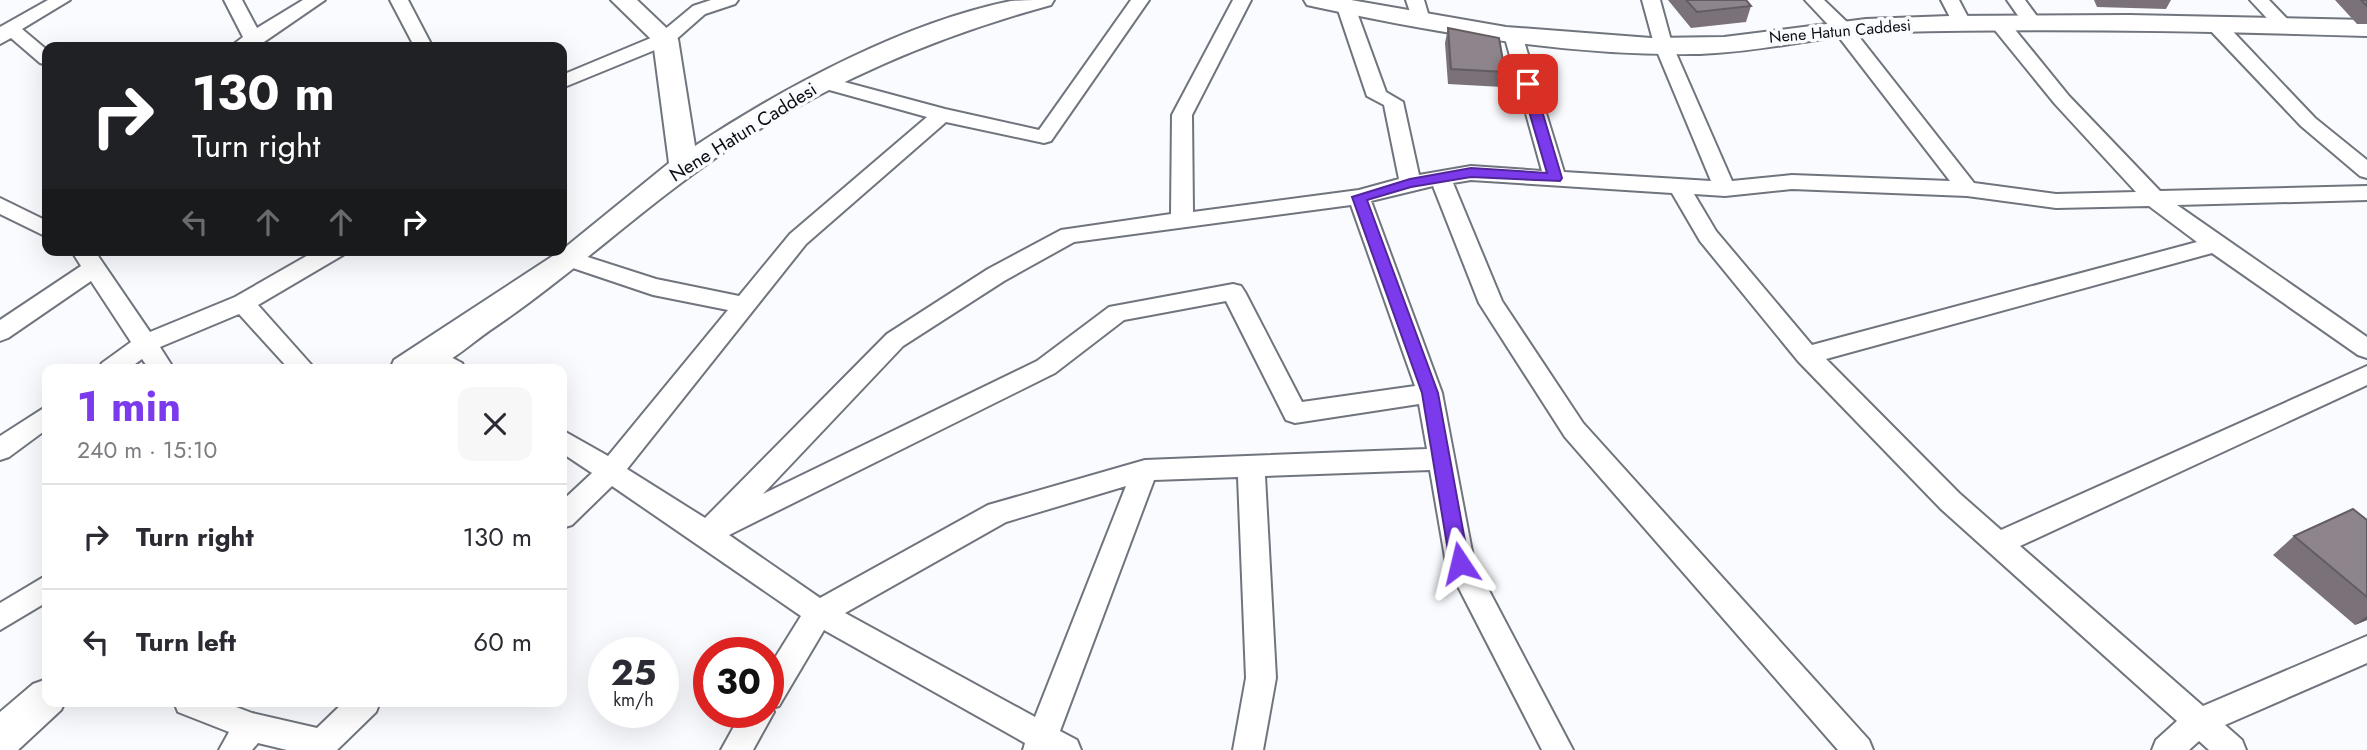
<!DOCTYPE html>
<meta charset="utf-8">
<style>
body{margin:0;font-family:Jost,sans-serif;background:#f7f7f7;color:#2b2b33;height:100vh;display:flex;flex-direction:column;font-size:26px;white-space:nowrap}
*{box-sizing:border-box;margin:0}
p{font-size:23px;color:#7c7c81}
.icon{flex:none;width:38px;height:38px;fill:none;stroke:currentColor;stroke-width:2;stroke-linecap:round;stroke-linejoin:round}
.map{position:relative;flex:1;overflow:hidden}
.drawer{position:absolute;left:42px;top:364px;width:525px;height:343px;display:flex;flex-direction:column;background:#fff;border-radius:14px;box-shadow:0 7px 28px #0002}
.drawer>*{flex:none}
.guide{position:absolute;left:42px;top:42px;width:525px;height:214px;border-radius:14px;box-shadow:0 7px 28px #0002;background:#202124;color:#fff;overflow:hidden}
.speed{position:absolute;left:588px;top:637px;display:flex;gap:14px;font-size:35px;font-weight:700;text-align:center}
.speed>*{display:grid;place-content:center;width:91px;height:91px;border-radius:50%;background:#fff;box-shadow:0 7px 28px #0002;line-height:1}
.speed small{font-size:18px;font-weight:400}
.speed .limit{border:10px solid #d22;background:#fff;color:#111}
.pin{position:absolute;display:grid;place-items:center;width:60px;height:60px;color:#fff;margin:-30px;border-radius:14px;box-shadow:0 4px 10px #0006}
.me{position:absolute;width:77px;margin:-38px;rotate:350deg;stroke-linejoin:round;filter:drop-shadow(0 0 5px #0008)}
.turn{display:flex;align-items:center;gap:24px;height:147px;padding:0 35px;font-size:32px}
.turn .icon{width:91px;height:91px;stroke-width:2.5}
.turn b{display:block;font-size:49px;line-height:60px}
.lanes{display:flex;align-items:center;height:66px;padding:0 35px;background:#0003;justify-content:center;gap:35px;direction:ltr}
.lanes .off{opacity:.35}
.round{display:grid;place-items:center;flex:none;width:74px;height:74px;border-radius:14px;background:#f7f7f7}
.summary{display:flex;align-items:center;justify-content:space-between;height:119px;padding:0 35px}
h1{font-size:42px;font-weight:700;line-height:52px;color:#7c3aed}
ul{padding:0;list-style:none}
li{display:flex;align-items:center;gap:21px;height:105px;padding:0 35px;border-top:2px solid #e1e1e2}
li div{flex:1}
li b{display:block;font-size:26px}
li em{font-style:normal}
.map>svg:first-child{display:block}
</style>
<div class="map">
<svg width="2367" height="750" viewBox="0 0 2367 750">
<rect width="100%" height="100%" fill="#f9fbff"/>
<g fill="none" stroke-linecap="round" stroke-linejoin="round">
<defs>
<path id="street" d="M 48,0 L 70,0 L 22,29 L 47,50 L 47,65 L 40,63 L 11,38 L 0,44 L 0,27 Z
M 224,0 L 242,0 L 257,28 L 303,0 L 325,0 L 261,44 L 230,47 L 243,37 Z
M 390,0 L 408,0 L 431,44 L 429,47 L 408,47 L 412,42 Z
M 711,0 L 738,0 L 735,4 L 705,14 L 672,43 L 562,88 L 562,75 L 658,35 L 693,6 Z
M 1131,0 L 1149,0 L 1051,141 L 1044,143 L 946,122 L 806,244 L 627,469 L 705,518 L 887,334 L 988,269 L 1061,230 L 1171,214 L 1172,115 L 1233,0 L 1251,0 L 1192,115 L 1193,212 L 1359,190 L 1399,179 L 1384,105 L 1367,96 L 1337,7 L 1346,2 L 1355,7 L 1386,92 L 1403,102 L 1419,175 L 1471,166 L 1542,171 L 1505,38 L 1514,32 L 1523,38 L 1564,172 L 1711,181 L 1654,44 L 1642,0 L 1660,0 L 1672,44 L 1732,181 L 1792,175 L 1950,181 L 1835,32 L 1805,0 L 1824,0 L 1849,24 L 1974,183 L 2056,194 L 2136,192 L 2055,104 L 1994,29 L 1992,25 L 1994,21 L 2008,21 L 2069,96 L 2160,191 L 2367,186 L 2367,200 L 2177,205 L 2367,337 L 2367,358 L 2358,355 L 2212,253 L 1826,359 L 1959,493 L 2001,530 L 2367,366 L 2367,385 L 2020,546 L 2203,706 L 2367,636 L 2367,663 L 2225,725 L 2242,740 L 2246,750 L 2209,750 L 2199,741 L 2189,750 L 2152,750 L 2156,740 L 2177,721 L 1941,509 L 1798,361 L 1700,241 L 1672,193 L 1471,180 L 1453,183 L 1502,301 L 1583,423 L 1869,740 L 1873,750 L 1838,750 L 1565,437 L 1479,303 L 1433,186 L 1371,201 L 1442,393 L 1474,562 L 1573,750 L 1542,750 L 1446,563 L 1430,470 L 1265,476 L 1276,678 L 1263,750 L 1233,750 L 1246,678 L 1238,477 L 1154,480 L 1060,731 L 1077,740 L 1081,750 L 1023,750 L 1025,743 L 824,630 L 779,706 L 772,708 L 774,712 L 753,750 L 721,750 L 742,712 L 768,712 L 768,669 L 801,616 L 612,486 L 572,525 L 562,528 L 562,501 L 592,473 L 562,453 L 562,430 L 608,456 L 728,310 L 653,295 L 561,264 L 558,259 L 561,254 L 569,251 L 656,279 L 739,296 L 790,234 L 927,117 L 815,86 L 812,82 L 815,78 L 822,76 L 945,109 L 1039,130 ZM 1792,189 L 1967,196 L 2056,208 L 2149,206 L 2197,242 L 1812,345 L 1716,231 L 1694,194 L 1725,196 ZM 1351,205 L 1415,386 L 1302,402 L 1245,292 L 1241,286 L 1233,284 L 1109,307 L 1037,361 L 763,494 L 903,346 L 1004,281 L 1074,242 ZM 1226,301 L 1286,420 L 1295,423 L 1419,404 L 1427,449 L 1145,460 L 988,505 L 820,598 L 729,535 L 1055,373 L 1124,320 ZM 1126,486 L 1035,717 L 845,613 L 1006,522 Z
M 1406,0 L 1424,0 L 1430,20 L 1428,24 L 1414,24 Z
M 1941,0 L 1959,0 L 1971,23 L 1969,27 L 1955,27 Z
M 2007,0 L 2025,0 L 2042,23 L 2040,27 L 2026,27 Z
M 2250,0 L 2269,0 L 2294,26 L 2292,30 L 2278,30 Z
M 2215,18 L 2222,20 L 2315,118 L 2367,160 L 2367,178 L 2360,176 L 2301,126 L 2208,28 L 2206,24 L 2208,20 Z
M 0,198 L 47,221 L 47,237 L 0,214 Z
M 71,250 L 94,250 L 150,332 L 235,297 L 317,250 L 346,250 L 343,255 L 258,305 L 315,369 L 289,369 L 239,314 L 160,347 L 174,369 L 149,369 L 142,359 L 128,369 L 99,369 L 102,363 L 131,342 L 91,281 L 8,338 L 0,341 L 0,320 L 81,266 Z
M 430,346 L 462,363 L 465,369 C 447,369 428,373 418,355 L 421,349 Z
M 47,406 L 47,429 L 9,457 L 0,460 L 0,436 Z
M 47,575 L 47,602 L 0,630 L 0,603 Z
M 174,702 L 223,702 L 252,713 L 317,728 L 344,702 L 380,702 L 376,712 L 337,750 L 287,750 L 258,743 L 252,750 L 219,750 L 229,732 L 178,712 Z"/>
<path id="secondary" d="M 611,0 L 637,0 L 678,39 L 695,146 C 784,87 906,22 1011,1 C 1025,0 1040,0 1054,0 L 1051,5 C 938,36 831,81 733,146 C 648,202 574,274 489,331 C 472,343 451,362 432,369 C 420,373 402,369 390,369 L 394,360 L 562,250 L 669,163 L 653,41 Z
M 1304,0 L 1351,0 L 1506,27 L 1651,38 L 1724,37 L 1866,19 L 1950,16 L 2129,15 L 2367,20 L 2367,36 C 2210,31 2052,28 1895,32 C 1829,34 1765,52 1700,54 C 1570,56 1442,34 1316,7 L 1307,5 Z
M 47,679 L 47,702 L 65,702 L 61,710 L 18,750 L 0,750 L 0,712 L 33,684 Z"/>
</defs>
<use href="#street" stroke="#6f747d" stroke-width="4"/>
<use href="#secondary" stroke="#6f747d" stroke-width="4"/>
<use href="#street" fill="#fff" fill-rule="evenodd"/>
<use href="#secondary" fill="#fff" fill-rule="evenodd"/>
</g>
<path fill="#7a7278" d="M 1668,0 L 1746,0 L 1751,6 L 1746,22 L 1691,28 Z
M 2094,0 L 2171,0 L 2166,9 L 2097,7 Z
M 2335,0 L 2367,0 L 2367,24 L 2357,24 Z
M 1448,28 L 1505,72 L 1502,87 L 1448,84 L 1445,43 Z
M 2367,520 L 2367,620 L 2355,625 L 2273,555 L 2294,536 Z"/>
<path fill="#635d62" d="M 2367,616 L 2367,620 L 2355,625 Z"/>
<path fill="#8e858c" stroke="#635d62" stroke-width="2" d="M 1686,0 L 1746,0 L 1751,6 L 1697,12 Z
M 2361,0 L 2367,0 L 2367,6 Z
M 1448,28 L 1499,38 L 1505,72 L 1451,69 Z
M 2353,509 L 2367,520 L 2367,597 L 2294,536 Z"/>
<path fill="#7c3aed" stroke="#51269a" stroke-width="2" d="M 1528,81 L 1534,84 L 1562,178 L 1560,181 L 1471,177 L 1411,187 L 1367,200 L 1438,393 L 1469,563 L 1460,571 L 1450,563 L 1422,393 L 1352,197 L 1410,179 L 1471,168 L 1547,173 L 1521,84 Z"/>
<g text-anchor="middle" dominant-baseline="central" stroke-width="7" stroke-linejoin="round" paint-order="stroke">
<g font-size="16" fill="#0c0e11" stroke="#f9fbff">
<text transform="translate(1840 31) rotate(-5)">Nene Hatun Caddesi</text>
</g>
<g font-size="19" fill="#0c0e11" stroke="#f9fbff">
<text transform="translate(743 132) rotate(-32)">Nene Hatun Caddesi</text>
</g>
</g>
</svg>
<div class="speed"><div>25<small>km/h</small></div><div class="limit">30</div></div>
<div class="pin" style="left:1528px;top:84px;background:#d93025"><svg class="icon" aria-label="arrive" viewBox="0 0 24 24"><path d="M6 21V4h12l-3 4 3 4H6"/></svg></div>
<svg class="me" style="left:1460px;top:563px" viewBox="-20 -20 40 40"><path d="M0-17L14 15 0 8-14 15z" fill="#7c3aed" stroke="#fff" stroke-width="4"/></svg>
<div class="guide">
<div class="turn"><svg class="icon" aria-label="right" viewBox="0 0 24 24"><path d="M7 20v-9h11M14 6l5 5-5 5"/></svg><div><b>130 m</b>Turn right</div></div>
<div class="lanes"><svg class="icon off" aria-label="left" viewBox="0 0 24 24"><path d="M17 20v-9H6M10 6l-5 5 5 5"/></svg><svg class="icon off" aria-label="ahead" viewBox="0 0 24 24"><path d="M12 20V5M6 11l6-6 6 6"/></svg><svg class="icon off" aria-label="ahead" viewBox="0 0 24 24"><path d="M12 20V5M6 11l6-6 6 6"/></svg><svg class="icon" aria-label="right" viewBox="0 0 24 24"><path d="M7 20v-9h11M14 6l5 5-5 5"/></svg></div>
</div>
<section class="drawer">
<div class="summary"><div><h1>1 min</h1><p>240 m · 15:10</p></div><a class="round"><svg class="icon" aria-label="close" viewBox="0 0 24 24"><path d="M6 6l12 12M18 6L6 18"/></svg></a></div>
<ul>
<li><svg class="icon" aria-label="right" viewBox="0 0 24 24"><path d="M7 20v-9h11M14 6l5 5-5 5"/></svg><div><b>Turn right</b></div><em>130 m</em></li>
<li><svg class="icon" aria-label="left" viewBox="0 0 24 24"><path d="M17 20v-9H6M10 6l-5 5 5 5"/></svg><div><b>Turn left</b></div><em>60 m</em></li>
</ul>
</section>
</div>
